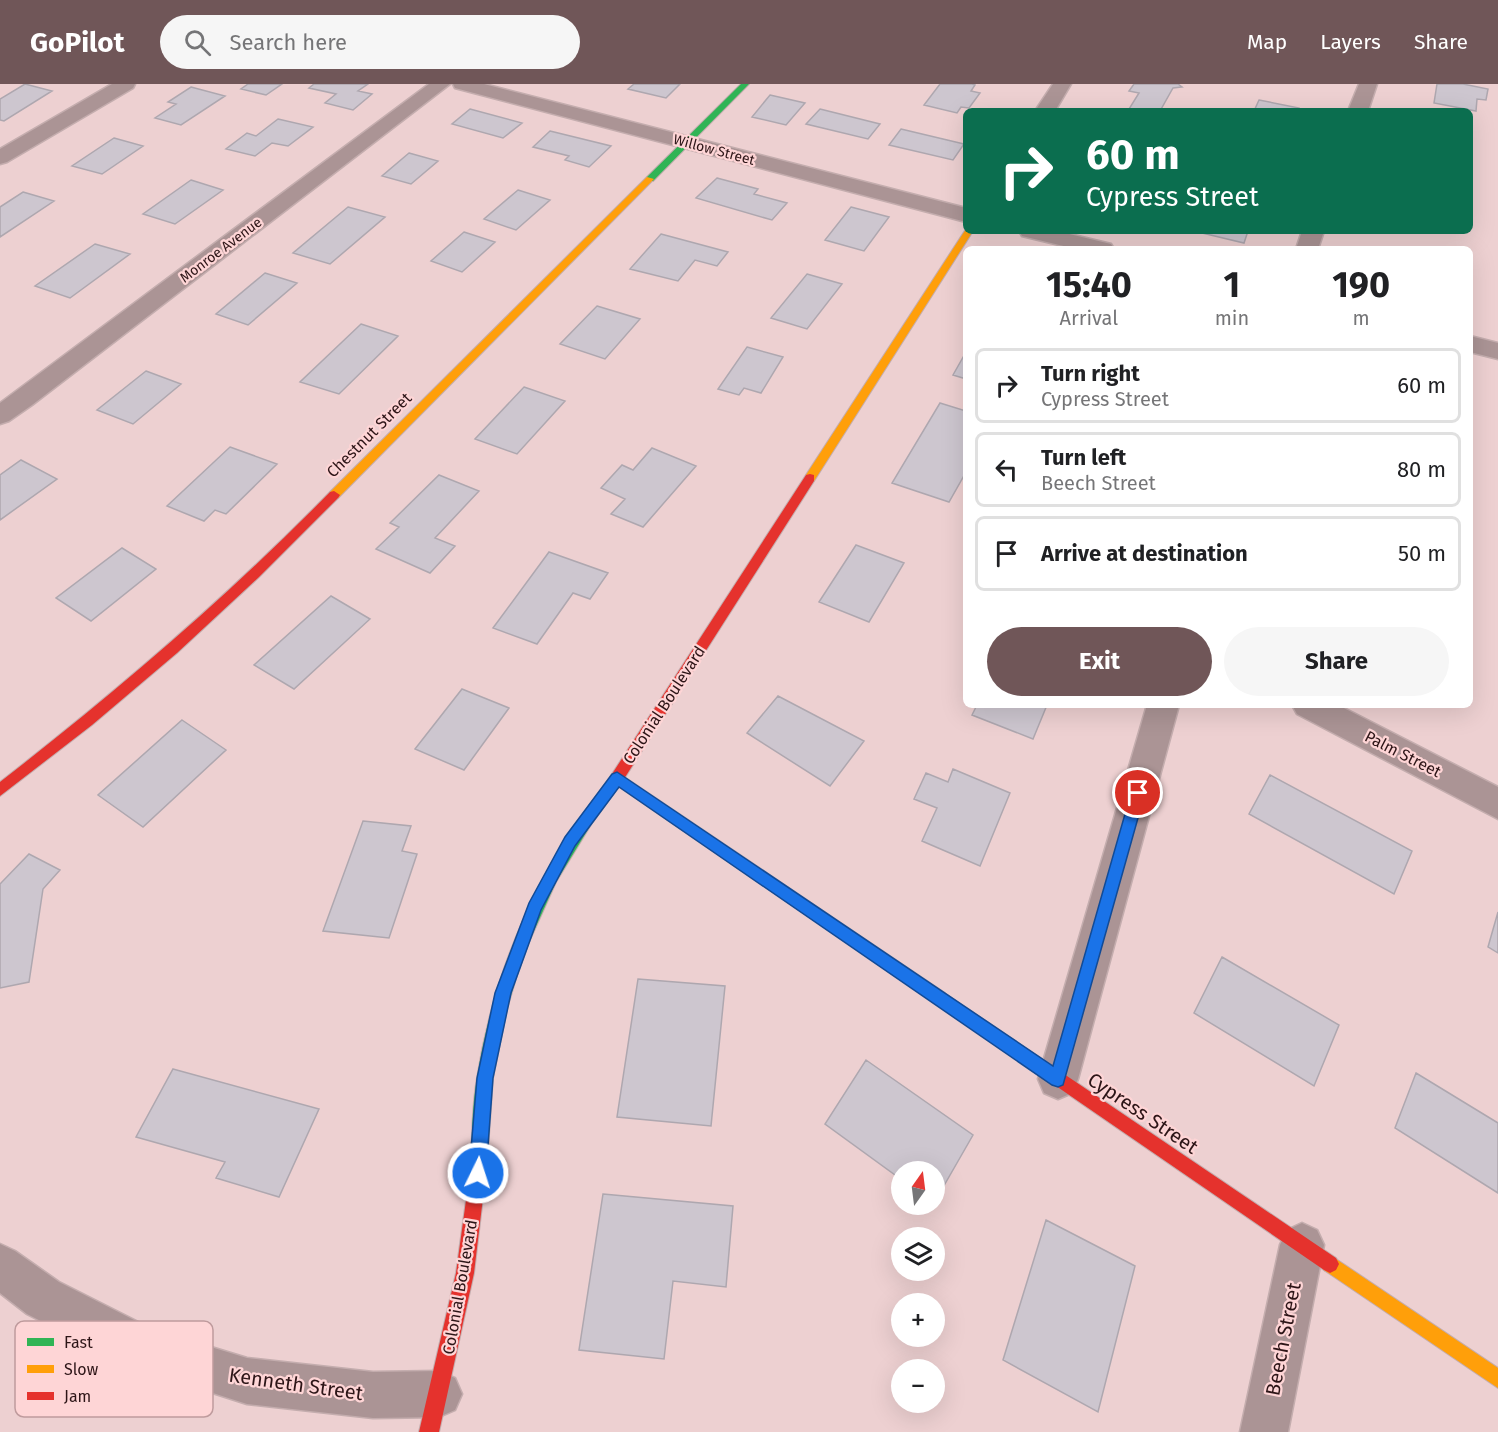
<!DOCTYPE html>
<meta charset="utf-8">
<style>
body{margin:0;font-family:"Fira Sans",sans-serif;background:#f6f6f6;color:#202124;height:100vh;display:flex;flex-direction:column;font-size:22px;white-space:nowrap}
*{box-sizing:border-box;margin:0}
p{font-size:20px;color:#757577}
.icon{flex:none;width:33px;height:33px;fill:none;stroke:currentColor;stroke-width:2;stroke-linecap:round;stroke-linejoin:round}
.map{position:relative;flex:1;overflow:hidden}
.details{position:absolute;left:963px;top:162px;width:510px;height:462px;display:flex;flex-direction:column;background:#fff;border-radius:9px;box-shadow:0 6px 24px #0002}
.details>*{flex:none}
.guide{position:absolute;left:963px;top:24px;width:510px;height:126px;border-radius:9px;box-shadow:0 6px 24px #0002;background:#0b6e4f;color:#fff;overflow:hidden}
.needle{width:39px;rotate:14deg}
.tools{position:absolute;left:891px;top:1077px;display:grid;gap:12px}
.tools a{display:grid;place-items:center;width:54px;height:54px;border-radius:50%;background:#fff;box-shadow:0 6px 24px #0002;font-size:30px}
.pin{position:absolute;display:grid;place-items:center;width:51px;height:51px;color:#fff;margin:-26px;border:3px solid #fff;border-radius:50%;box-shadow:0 2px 6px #0007}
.me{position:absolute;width:66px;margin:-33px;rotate:4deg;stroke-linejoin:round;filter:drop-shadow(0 0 4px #0008)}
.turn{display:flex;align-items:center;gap:21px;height:126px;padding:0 24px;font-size:27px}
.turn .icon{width:78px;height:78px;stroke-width:2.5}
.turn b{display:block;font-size:42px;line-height:51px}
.eta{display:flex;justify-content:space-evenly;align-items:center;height:102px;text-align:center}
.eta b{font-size:36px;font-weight:700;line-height:42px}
.action{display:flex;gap:12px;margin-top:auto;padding:12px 24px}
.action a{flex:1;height:69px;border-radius:36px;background:#705658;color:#fff;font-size:24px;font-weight:700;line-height:69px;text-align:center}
.action a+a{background:#f6f6f6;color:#202124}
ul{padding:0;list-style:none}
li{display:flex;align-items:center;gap:18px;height:75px;margin:0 12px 9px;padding:0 12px;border:3px solid #e0e0e0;border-radius:9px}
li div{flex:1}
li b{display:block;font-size:22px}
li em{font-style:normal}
header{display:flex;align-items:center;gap:36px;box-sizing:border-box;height:84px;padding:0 30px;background:#705658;color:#fff}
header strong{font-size:28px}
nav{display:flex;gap:33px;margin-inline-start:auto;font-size:21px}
.search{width:420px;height:54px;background:#f6f6f6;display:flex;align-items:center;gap:15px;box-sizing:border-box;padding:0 21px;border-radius:33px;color:#757577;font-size:22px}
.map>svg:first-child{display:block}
</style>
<header>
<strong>GoPilot</strong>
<div class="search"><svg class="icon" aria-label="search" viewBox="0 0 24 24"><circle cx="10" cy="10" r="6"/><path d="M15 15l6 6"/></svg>Search here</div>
<nav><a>Map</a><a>Layers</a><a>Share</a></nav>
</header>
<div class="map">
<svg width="1498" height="1348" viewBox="0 0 1498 1348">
<rect width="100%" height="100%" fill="#edd0d1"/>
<path fill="#cdc6cf" stroke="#aea7af" stroke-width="1.5" d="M 25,0 L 52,7 L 4,37 L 0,36 L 0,15 Z
M 248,0 L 282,0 L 266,11 L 241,5 Z
M 314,0 L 368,0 L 358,7 L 372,10 L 353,26 L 325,19 L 336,10 L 309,4 Z
M 634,0 L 680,0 L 666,14 L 628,5 Z
M 940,0 L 972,0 L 975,1 L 971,7 L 980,9 L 969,24 L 961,23 L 957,29 L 924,21 Z
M 1134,0 L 1178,0 L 1182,3 L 1173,4 L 1160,27 L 1136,27 L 1129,25 L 1139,9 L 1129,7 Z
M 1437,0 L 1463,0 L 1488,5 L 1486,16 L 1477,15 L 1476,27 L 1434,19 Z
M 191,3 L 225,12 L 181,41 L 155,34 L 176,20 L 168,18 Z
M 770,11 L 805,19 L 786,41 L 752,33 Z
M 1259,16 L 1299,24 L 1298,27 L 1254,27 Z
M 470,25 L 522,39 L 503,54 L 452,40 Z
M 820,25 L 880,40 L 868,55 L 806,40 Z
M 278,35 L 313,43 L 288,62 L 272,59 L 255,72 L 226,65 L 247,49 L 256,52 Z
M 901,45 L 964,60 L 953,76 L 889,61 Z
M 550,47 L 611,62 L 589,83 L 565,76 L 569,72 L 533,63 Z
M 114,54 L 143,62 L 102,90 L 72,82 Z
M 409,69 L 438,77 L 411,100 L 382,92 Z
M 717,94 L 758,105 L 754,110 L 787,119 L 772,136 L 696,114 Z
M 191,96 L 223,106 L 175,140 L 143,130 Z
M 518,106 L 550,116 L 516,146 L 484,135 Z
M 23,108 L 54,117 L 0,153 L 0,123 Z
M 348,123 L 385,133 L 330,180 L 293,169 Z
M 851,123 L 889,133 L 864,167 L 825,156 Z
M 1203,147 L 1248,147 L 1244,159 L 1202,149 Z
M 464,148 L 495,158 L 462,188 L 431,177 Z
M 661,150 L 728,168 L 717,182 L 695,176 L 678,197 L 630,185 Z
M 95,160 L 130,170 L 70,214 L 35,202 Z
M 265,189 L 297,199 L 248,241 L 216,230 Z
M 807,190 L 842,200 L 807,245 L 771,234 Z
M 597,222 L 640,235 L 605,275 L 560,260 Z
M 361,240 L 398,252 L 339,310 L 300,298 Z
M 747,263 L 783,273 L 761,309 L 744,304 L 739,311 L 718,305 Z
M 966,268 L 966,295 L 953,291 Z
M 146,287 L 181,300 L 133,340 L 97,326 Z
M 524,303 L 565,317 L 517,370 L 475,355 Z
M 940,319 L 966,327 L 966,388 L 949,418 L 892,399 Z
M 230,363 L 277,380 L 226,430 L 215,426 L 204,437 L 167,422 Z
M 652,364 L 696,382 L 643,443 L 611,430 L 625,415 L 601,404 L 622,381 L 633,386 Z
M 21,376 L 57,395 L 0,436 L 0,391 Z
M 439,391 L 479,407 L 435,454 L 455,462 L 430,489 L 376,465 L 399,443 L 390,439 Z
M 856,461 L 904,479 L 869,538 L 819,518 Z
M 122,464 L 156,485 L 91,537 L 56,514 Z
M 549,468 L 608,489 L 590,515 L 573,509 L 537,560 L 493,544 Z
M 331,512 L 370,535 L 294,605 L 254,581 Z
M 462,605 L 509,624 L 464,686 L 415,665 Z
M 778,612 L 864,657 L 830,702 L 747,649 Z
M 977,621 L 1047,621 L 1033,655 L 972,631 Z
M 182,636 L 226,666 L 143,743 L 98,711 Z
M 953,685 L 1010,709 L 980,782 L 922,757 L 937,724 L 914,715 L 926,689 L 948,698 Z
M 1270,691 L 1412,767 L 1394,810 L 1249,730 Z
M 363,737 L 411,742 L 402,767 L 417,770 L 389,854 L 323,847 Z
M 29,770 L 60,786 L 43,805 L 29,898 L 0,904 L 0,800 Z
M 1498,828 L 1498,869 L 1488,863 Z
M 1222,873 L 1339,941 L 1314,1002 L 1194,929 Z
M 638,895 L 725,902 L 711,1042 L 617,1033 Z
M 866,976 L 973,1051 L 934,1119 L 934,1088 L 902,1088 L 902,1096 L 825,1040 Z
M 173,985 L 319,1025 L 279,1113 L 216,1094 L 225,1078 L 136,1053 Z
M 1416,989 L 1498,1039 L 1498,1109 L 1395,1044 Z
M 603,1110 L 733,1122 L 726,1203 L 673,1197 L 664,1275 L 579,1266 Z
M 1046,1136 L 1135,1182 L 1098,1328 L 1003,1276 Z"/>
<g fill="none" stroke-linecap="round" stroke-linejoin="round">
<defs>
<path id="street" d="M 112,0 L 135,0 L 133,4 L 7,78 L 0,80 L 0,65 Z
M 429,0 L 450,0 L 32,321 L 9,337 L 0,340 L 0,319 Z
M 453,0 L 484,0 L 966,124 L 966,138 L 455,4 Z
M 1053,0 L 1071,0 L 1055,27 L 1035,27 Z
M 1359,0 L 1377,0 L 1368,27 L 1348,27 Z
M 1019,147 L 1057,147 L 1111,160 L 1114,165 L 1076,165 L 1022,152 Z
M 1302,147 L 1324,147 L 1318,165 L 1296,165 Z
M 1470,252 L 1498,259 L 1498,275 L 1470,268 Z
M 1147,621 L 1179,621 L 1078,995 L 1072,1009 L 1058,1015 L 1044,1009 L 1038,995 Z
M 1292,621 L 1338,621 L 1498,703 L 1498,735 L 1297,630 Z
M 1302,1139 L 1317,1146 L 1324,1161 L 1288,1348 L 1240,1348 L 1280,1161 L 1287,1146 Z
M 0,1160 L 15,1167 L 59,1198 L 152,1245 L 247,1274 L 373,1288 L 439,1287 L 455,1294 L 462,1310 L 455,1326 L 439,1333 L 373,1334 L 247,1320 L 129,1282 L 27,1230 L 0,1209 Z"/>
<path id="fast" d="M 741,0 L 749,0 L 653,97 L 647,97 L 647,93 Z
M 588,728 L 593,730 L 595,734 L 556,798 L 529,858 L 517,891 L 507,925 L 493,994 L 487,1080 L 485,1086 L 479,1088 L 473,1086 L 471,1080 C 472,1051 472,1022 477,994 C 492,898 528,809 583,730 Z"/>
<path id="slow" d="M 647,93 L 654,95 L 338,414 L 330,414 L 330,408 Z
M 966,145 L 966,147 L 973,147 L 814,397 L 806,397 L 806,391 Z
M 617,688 L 945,909 L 948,914 L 945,919 L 940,922 L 935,919 L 612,698 L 610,694 L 612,690 Z
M 1330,1171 L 1498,1284 L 1498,1304 L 1324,1186 L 1321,1180 L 1324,1174 Z"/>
<path id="jam" d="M 810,390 L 814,391 L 814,397 L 622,698 L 593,738 L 588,740 L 583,738 L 581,734 L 583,730 L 612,690 L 806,391 Z
M 334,407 L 340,411 L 338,414 L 259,493 L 177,569 L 92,641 L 0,712 L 0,698 C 116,608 227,513 330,408 Z
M 940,906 L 1336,1174 L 1339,1180 L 1336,1186 L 1330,1189 L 1324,1186 L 935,919 L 932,914 L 935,909 Z
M 479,1072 L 485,1074 L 487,1080 L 474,1189 L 439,1348 L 419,1348 L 456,1189 L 471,1080 L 473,1074 Z"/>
</defs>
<use href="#street" stroke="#c4adae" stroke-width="3"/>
<use href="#fast" stroke="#c4adae" stroke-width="2"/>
<use href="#slow" stroke="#c4adae" stroke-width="2"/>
<use href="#jam" stroke="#c4adae" stroke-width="2"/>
<use href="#street" fill="#ab9495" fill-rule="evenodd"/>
<use href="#fast" fill="#30b455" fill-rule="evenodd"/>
<use href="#slow" fill="#ff9f0a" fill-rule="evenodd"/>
<use href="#jam" fill="#e5322d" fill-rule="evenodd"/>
</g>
<path fill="#1a73e8" stroke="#114b97" stroke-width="1.5" d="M 617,688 L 1053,982 L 1131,709 L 1133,705 L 1143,705 L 1145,709 L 1063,1001 L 1058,1003 L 1052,1001 L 619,703 L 575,762 L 541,826 L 511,909 L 493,994 L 486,1089 L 484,1095 L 478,1097 L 472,1095 L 469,1089 L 477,994 L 495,909 L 529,819 L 565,753 L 612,690 Z"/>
<g text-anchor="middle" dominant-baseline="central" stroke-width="4.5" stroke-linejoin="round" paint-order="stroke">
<g font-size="14" fill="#2d1517" stroke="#fed5d6">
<text transform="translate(714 66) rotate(15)">Willow Street</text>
<text transform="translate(221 166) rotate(-37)">Monroe Avenue</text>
</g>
<g font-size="16" fill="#2d1517" stroke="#fed5d6">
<text transform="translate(369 351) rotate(-45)">Chestnut Street</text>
<text transform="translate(664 621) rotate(-57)">Colonial Boulevard</text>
<text transform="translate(1403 670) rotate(27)">Palm Street</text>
<text transform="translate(460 1203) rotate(-80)">Colonial Boulevard</text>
</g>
<g font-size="20" fill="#2d1517" stroke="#fed5d6">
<text transform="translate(1143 1029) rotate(34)">Cypress Street</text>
<text transform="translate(1283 1255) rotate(-79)">Beech Street</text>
<text transform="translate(296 1300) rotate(8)">Kenneth Street</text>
</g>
</g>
<rect x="15" y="1237" width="198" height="96" rx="9" fill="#fed5d6" stroke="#bf9b9d" stroke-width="1.5"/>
<rect x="27" y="1254" width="27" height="8" fill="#30b455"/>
<rect x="27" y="1281" width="27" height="8" fill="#ff9f0a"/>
<rect x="27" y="1308" width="27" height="8" fill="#e5322d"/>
<g font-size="16" fill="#2d1517">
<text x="64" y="1264">Fast</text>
<text x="64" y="1291">Slow</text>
<text x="64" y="1318">Jam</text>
</g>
</svg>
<div class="tools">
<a><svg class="needle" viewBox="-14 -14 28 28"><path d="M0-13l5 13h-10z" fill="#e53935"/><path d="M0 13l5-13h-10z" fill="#757577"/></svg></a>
<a><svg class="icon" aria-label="layers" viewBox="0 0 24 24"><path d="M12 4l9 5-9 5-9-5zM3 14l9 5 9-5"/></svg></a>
<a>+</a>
<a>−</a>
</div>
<div class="pin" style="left:1138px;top:709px;background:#d93025"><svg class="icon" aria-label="arrive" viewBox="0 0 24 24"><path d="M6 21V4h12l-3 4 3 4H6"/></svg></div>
<svg class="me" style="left:478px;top:1089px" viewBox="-20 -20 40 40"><circle r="17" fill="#1a73e8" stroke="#fff" stroke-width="3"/><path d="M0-11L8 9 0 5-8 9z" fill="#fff"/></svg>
<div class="guide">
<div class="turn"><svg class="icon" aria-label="right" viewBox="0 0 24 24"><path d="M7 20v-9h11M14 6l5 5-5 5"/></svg><div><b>60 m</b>Cypress Street</div></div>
</div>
<section class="details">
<div class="eta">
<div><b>15:40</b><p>Arrival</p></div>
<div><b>1</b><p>min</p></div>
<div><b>190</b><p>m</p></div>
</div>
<ul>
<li><svg class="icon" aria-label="right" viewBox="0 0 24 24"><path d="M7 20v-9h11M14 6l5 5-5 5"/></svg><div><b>Turn right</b><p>Cypress Street</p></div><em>60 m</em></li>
<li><svg class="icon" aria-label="left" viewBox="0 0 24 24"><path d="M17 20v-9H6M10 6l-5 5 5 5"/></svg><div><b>Turn left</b><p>Beech Street</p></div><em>80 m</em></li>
<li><svg class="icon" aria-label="arrive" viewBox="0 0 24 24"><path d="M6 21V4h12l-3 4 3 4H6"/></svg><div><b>Arrive at destination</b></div><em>50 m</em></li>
</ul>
<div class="action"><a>Exit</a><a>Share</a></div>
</section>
</div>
